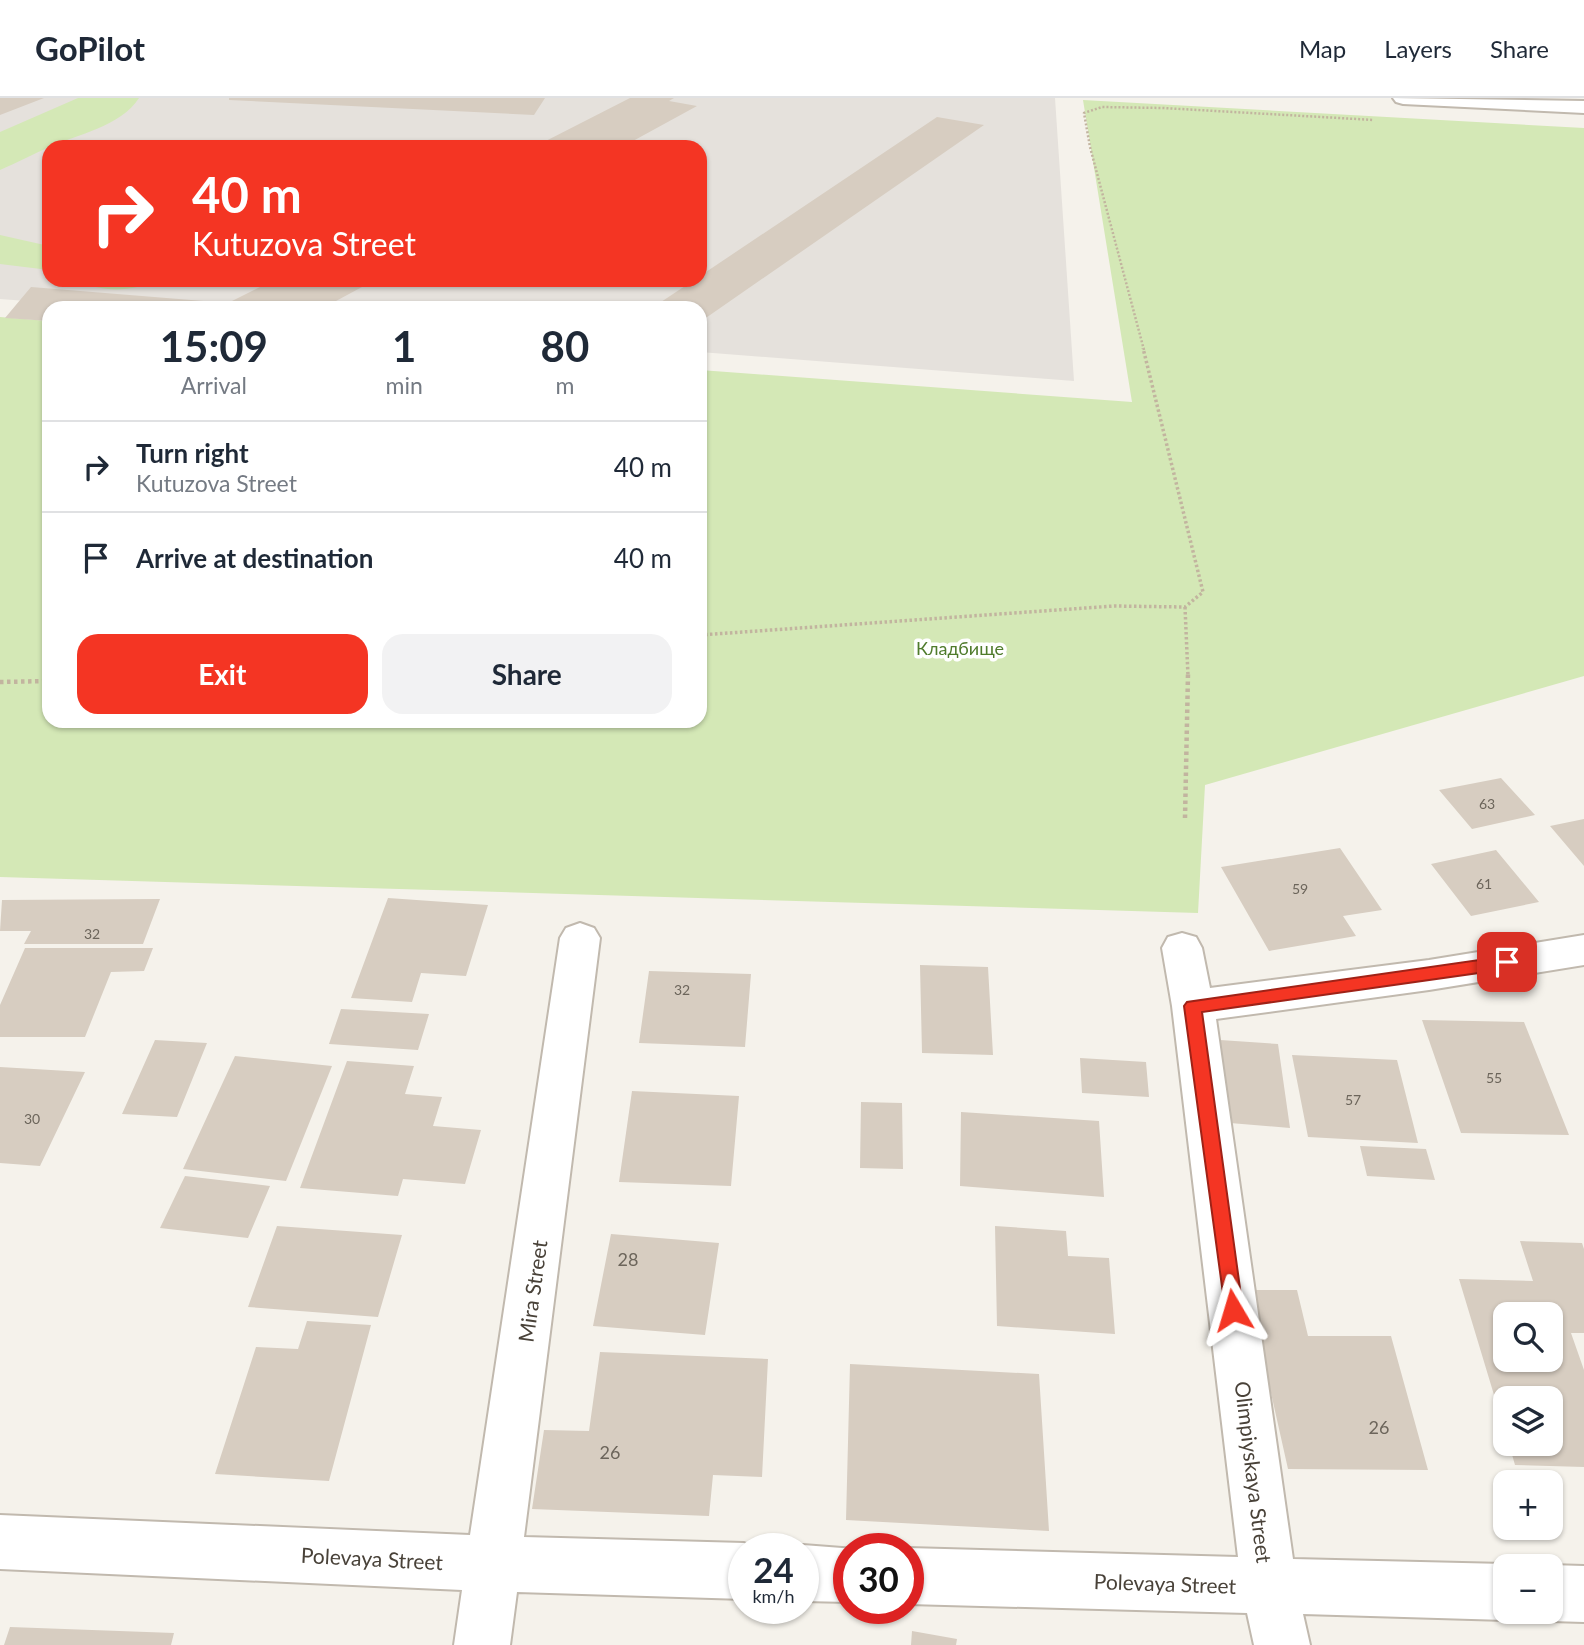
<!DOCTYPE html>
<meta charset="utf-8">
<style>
body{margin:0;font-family:Lato,sans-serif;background:#f2f2f3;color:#1f2937;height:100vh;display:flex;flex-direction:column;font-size:26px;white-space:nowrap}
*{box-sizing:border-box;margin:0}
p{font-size:23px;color:#747a83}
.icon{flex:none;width:38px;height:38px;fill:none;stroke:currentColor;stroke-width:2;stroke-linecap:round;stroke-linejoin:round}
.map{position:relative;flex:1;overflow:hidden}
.details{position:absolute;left:42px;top:203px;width:665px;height:427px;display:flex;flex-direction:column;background:#fff;border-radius:21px;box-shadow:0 2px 5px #0004}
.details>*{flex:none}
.banner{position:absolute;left:42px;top:42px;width:665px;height:147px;border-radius:21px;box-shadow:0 2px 5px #0004;background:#f43523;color:#fff;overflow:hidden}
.tools{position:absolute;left:1493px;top:1204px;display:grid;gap:14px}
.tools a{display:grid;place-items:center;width:70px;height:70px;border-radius:14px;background:#fff;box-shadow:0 2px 5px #0004;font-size:35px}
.speed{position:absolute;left:728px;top:1435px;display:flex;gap:14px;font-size:35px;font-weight:700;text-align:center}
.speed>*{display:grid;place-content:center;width:91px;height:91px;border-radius:50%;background:#fff;box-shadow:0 2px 5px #0004;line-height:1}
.speed small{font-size:18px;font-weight:400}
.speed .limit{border:10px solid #d22;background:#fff;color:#111}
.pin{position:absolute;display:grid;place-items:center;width:60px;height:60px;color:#fff;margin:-30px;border-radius:14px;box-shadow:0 4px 10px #0006}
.me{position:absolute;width:77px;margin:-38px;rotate:353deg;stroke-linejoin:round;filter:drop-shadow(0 0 5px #0008)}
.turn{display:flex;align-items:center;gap:24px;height:147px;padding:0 35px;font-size:32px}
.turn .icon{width:91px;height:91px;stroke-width:2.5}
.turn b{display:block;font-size:49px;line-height:60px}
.eta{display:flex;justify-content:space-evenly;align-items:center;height:119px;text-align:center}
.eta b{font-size:42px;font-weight:700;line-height:49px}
.cta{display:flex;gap:14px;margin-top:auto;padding:14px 35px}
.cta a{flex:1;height:80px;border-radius:21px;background:#f43523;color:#fff;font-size:28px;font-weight:700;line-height:80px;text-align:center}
.cta a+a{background:#f2f2f3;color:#1f2937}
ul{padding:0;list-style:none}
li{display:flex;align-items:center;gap:21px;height:91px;padding:0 35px;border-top:2px solid #e0e1e3}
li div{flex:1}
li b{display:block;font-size:26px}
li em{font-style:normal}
header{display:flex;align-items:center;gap:42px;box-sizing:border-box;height:98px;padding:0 35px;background:#fff;border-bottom:2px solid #e0e1e3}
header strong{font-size:33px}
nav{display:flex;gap:38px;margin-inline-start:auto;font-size:24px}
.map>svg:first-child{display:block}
</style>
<header>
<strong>GoPilot</strong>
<nav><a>Map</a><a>Layers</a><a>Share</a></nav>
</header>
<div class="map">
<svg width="1584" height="1547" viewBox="0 0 1584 1547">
<rect width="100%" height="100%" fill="#f5f2eb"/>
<path fill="#e5e1dc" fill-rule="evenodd" d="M 0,0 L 1055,0 L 1074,283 L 700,254 L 700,210 L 120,210 L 0,201 ZM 49,49 L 700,49 L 700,182 L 49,182 Z"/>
<path fill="#d4e8b6" d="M 78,0 L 139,0 C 120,29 78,36 49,49 C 34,56 16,65 0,72 L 0,34 Z
M 1083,2 L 1584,30 L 1584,578 L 1205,687 L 1198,815 L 0,779 L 0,219 L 49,223 L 49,623 L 700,623 L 700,272 L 1132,304 Z
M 0,137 L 49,148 L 49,172 L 0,166 Z
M 77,182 L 157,182 C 133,194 101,195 77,182 Z"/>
<path fill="#d7cdc1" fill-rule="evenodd" d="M 0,0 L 44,0 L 0,17 Z
M 229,0 L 545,0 L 534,17 L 229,2 Z
M 630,0 L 674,0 L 669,3 L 697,8 L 622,49 L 534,49 Z
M 937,19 L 984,27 L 700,224 L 700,210 L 652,210 L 694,182 L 700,182 L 700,178 Z
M 274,182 L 375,182 L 323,210 L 49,210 L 49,223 L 5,220 L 31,189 L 228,205 Z
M 1501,680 L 1535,717 L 1472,731 L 1439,692 Z
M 1584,721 L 1584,768 L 1550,728 Z
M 1340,750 L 1382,812 L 1343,818 L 1356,838 L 1269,853 L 1221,769 Z
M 1496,752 L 1539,804 L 1471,818 L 1431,766 Z
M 388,800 L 488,807 L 466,878 L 421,875 L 412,904 L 351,900 Z
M 160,801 L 143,846 L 24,846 L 31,833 L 0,833 L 2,802 Z
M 25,850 L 153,850 L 144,873 L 111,874 L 85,939 L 0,939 L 0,907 Z
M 920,867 L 988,869 L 993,957 L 922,955 Z
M 649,873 L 751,876 L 745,949 L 639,945 Z
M 341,911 L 429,916 L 418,952 L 329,946 Z
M 1422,922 L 1524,924 L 1569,1037 L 1461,1035 Z
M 155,942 L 207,945 L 177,1019 L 122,1016 Z
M 1220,942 L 1278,946 L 1290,1030 L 1230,1025 Z
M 1292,957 L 1397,962 L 1418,1045 L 1308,1039 Z
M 235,958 L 332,968 L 286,1083 L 183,1071 Z
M 1080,960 L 1146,964 L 1149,999 L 1082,995 Z
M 347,963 L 414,968 L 405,996 L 442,999 L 433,1028 L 481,1032 L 465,1086 L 403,1081 L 398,1098 L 300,1090 Z
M 0,969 L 85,974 L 40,1068 L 0,1065 Z
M 632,993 L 739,998 L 731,1088 L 619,1084 Z
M 861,1004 L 902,1005 L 903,1071 L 860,1070 Z
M 961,1014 L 1099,1023 L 1104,1099 L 960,1088 Z
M 1360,1048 L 1426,1051 L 1435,1082 L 1367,1078 Z
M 185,1078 L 270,1088 L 248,1140 L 160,1130 Z
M 277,1128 L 402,1137 L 378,1219 L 248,1209 Z
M 995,1128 L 1066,1133 L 1068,1158 L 1109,1160 L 1115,1236 L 997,1228 Z
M 611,1136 L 719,1145 L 705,1237 L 593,1228 Z
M 1520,1143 L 1582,1145 L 1584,1151 L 1584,1235 L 1571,1235 L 1584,1272 L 1584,1369 L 1515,1367 L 1509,1346 L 1550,1346 L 1550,1300 L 1505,1300 L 1504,1330 L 1459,1181 L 1533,1183 ZM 1505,1216 L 1550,1216 L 1550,1262 L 1505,1262 Z
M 1248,1192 L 1297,1192 L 1308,1238 L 1391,1238 L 1428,1372 L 1288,1371 Z
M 307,1223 L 371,1227 L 329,1383 L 215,1376 L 256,1249 L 298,1251 Z
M 600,1254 L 768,1261 L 762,1379 L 713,1377 L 709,1418 L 532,1411 L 544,1332 L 589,1333 Z
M 850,1266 L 1039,1276 L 1049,1433 L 846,1422 Z
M 10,1529 L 174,1535 L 171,1547 L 4,1547 Z
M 912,1533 L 957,1541 L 956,1547 L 911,1547 Z"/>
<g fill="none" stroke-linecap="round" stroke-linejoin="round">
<defs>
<path id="minor" d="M 580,825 L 594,830 L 600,840 L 524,1439 L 744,1445 L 757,1451 L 744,1451 L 744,1501 L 517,1494 L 510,1547 L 454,1547 L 462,1492 L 0,1471 L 0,1417 L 470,1437 L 560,840 L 566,830 Z
M 1182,835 L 1196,839 L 1202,850 L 1210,890 L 1429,862 L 1584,837 L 1584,867 L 1429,892 L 1216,921 L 1293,1461 L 1505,1466 L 1510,1468 L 1505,1468 L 1505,1514 L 1524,1514 L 1505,1522 L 1303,1516 L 1310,1547 L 1254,1547 L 1247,1515 L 908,1506 L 908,1450 L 1238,1459 L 1172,908 L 1162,850 L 1168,839 Z
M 803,1447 L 855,1451 L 849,1451 L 849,1504 L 803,1503 L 803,1451 L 795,1451 Z
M 1550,1467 L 1584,1468 L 1584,1524 L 1550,1523 L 1530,1515 L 1550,1514 L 1550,1468 L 1547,1468 Z"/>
<path id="tertiary" d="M 1393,0 L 1584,3 L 1584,15 L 1403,6 L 1396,4 Z"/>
</defs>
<use href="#minor" stroke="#c1b9ae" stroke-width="4"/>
<use href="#tertiary" stroke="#c1b9ae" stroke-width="4"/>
<path stroke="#c2b49f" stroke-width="2.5" stroke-dasharray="2 2" stroke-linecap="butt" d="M 1144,252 L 1090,49 L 1084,15 L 1102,9 L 1163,10 L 1374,22"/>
<path stroke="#c2b49f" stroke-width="3.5" stroke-dasharray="2.5 2.5" stroke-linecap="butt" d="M 1185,509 L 1188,578
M 700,537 L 1114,508 L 1185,509 L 1203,494 L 1143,250"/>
<path stroke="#c2b49f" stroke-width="4.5" stroke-dasharray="3.5 3.5" stroke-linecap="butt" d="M 0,584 L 49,583
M 1185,720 L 1188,576"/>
<use href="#minor" fill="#fff" fill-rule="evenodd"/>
<use href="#tertiary" fill="#fff" fill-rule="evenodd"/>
</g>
<path fill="#f43523" stroke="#9f2217" stroke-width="2" d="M 1507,858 L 1515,864 L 1507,871 L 1202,914 L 1243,1212 L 1240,1218 L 1233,1221 L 1226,1218 L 1184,908 L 1187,904 Z"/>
<g text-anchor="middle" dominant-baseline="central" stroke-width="7" stroke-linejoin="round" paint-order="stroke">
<g font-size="14" fill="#6c655b">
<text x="1487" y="705">63</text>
<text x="1484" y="785">61</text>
<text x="1300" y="790">59</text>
<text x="92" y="835">32</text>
<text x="682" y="891">32</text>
<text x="1494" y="979">55</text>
<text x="1353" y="1001">57</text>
<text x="32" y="1020">30</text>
</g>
<g font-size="18" fill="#4f7b2c" stroke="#fff">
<text x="960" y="550">Кладбище</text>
</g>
<g font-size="18" fill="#6c655b">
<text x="628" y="1161">28</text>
<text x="1379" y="1329">26</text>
<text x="610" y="1354">26</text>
</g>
<g font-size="21" fill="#494239" stroke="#fff">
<text transform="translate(532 1193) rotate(-82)">Mira Street</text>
<text transform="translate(1254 1374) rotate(83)">Olimpiyskaya Street</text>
<text transform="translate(372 1460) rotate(3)">Polevaya Street</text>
<text transform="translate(1165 1485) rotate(2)">Polevaya Street</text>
</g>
</g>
</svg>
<div class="tools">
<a><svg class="icon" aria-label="search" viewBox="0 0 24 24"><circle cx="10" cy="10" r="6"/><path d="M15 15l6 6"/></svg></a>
<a><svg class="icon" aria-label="layers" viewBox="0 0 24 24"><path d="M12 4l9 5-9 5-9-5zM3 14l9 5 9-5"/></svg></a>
<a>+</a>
<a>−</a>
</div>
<div class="speed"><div>24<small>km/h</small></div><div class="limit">30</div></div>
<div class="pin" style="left:1507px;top:864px;background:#d93025"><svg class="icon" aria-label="arrive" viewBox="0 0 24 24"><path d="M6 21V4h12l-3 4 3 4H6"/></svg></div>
<svg class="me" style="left:1233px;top:1212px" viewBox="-20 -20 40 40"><path d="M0-17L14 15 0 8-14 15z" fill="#f43523" stroke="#fff" stroke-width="4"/></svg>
<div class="banner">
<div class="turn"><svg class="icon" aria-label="right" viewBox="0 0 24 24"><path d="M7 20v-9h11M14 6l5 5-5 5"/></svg><div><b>40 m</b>Kutuzova Street</div></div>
</div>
<section class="details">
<div class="eta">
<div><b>15:09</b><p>Arrival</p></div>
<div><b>1</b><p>min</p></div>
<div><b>80</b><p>m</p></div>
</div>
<ul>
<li><svg class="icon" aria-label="right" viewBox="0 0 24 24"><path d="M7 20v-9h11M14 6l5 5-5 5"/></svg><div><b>Turn right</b><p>Kutuzova Street</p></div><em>40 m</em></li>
<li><svg class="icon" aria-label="arrive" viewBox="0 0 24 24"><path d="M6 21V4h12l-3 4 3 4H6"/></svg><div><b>Arrive at destination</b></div><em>40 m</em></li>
</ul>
<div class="cta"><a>Exit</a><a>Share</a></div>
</section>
</div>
